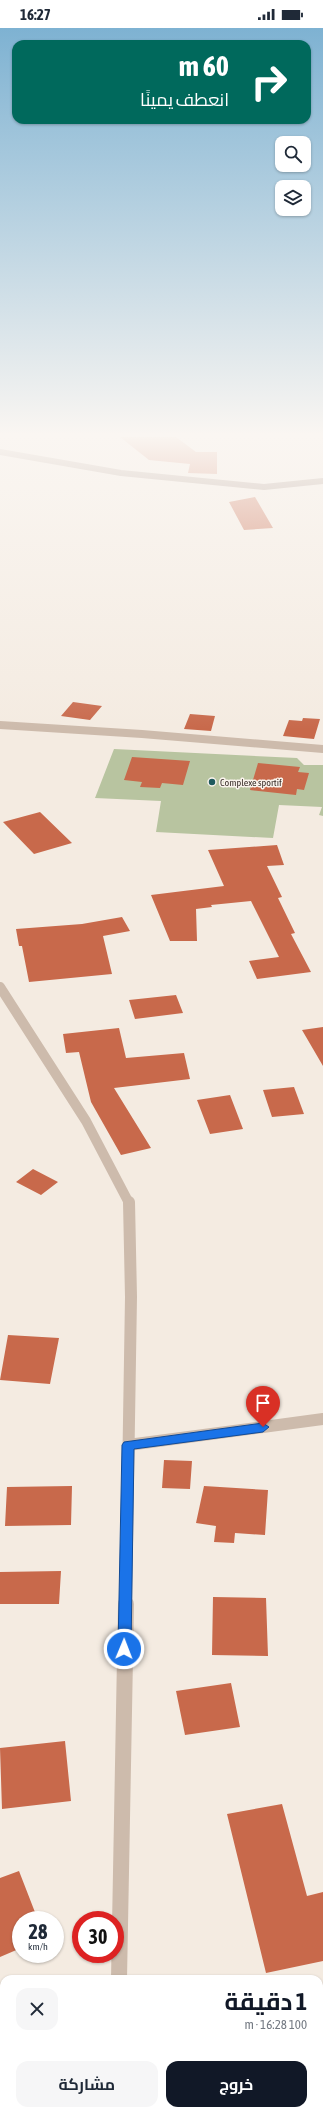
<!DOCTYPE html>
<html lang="ar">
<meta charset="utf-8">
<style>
body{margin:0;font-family:"Asap Condensed",Cairo,sans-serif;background:#f6f6f7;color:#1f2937;direction:rtl;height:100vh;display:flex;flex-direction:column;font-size:15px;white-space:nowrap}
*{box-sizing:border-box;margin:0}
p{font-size:13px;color:#747a83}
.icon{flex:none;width:22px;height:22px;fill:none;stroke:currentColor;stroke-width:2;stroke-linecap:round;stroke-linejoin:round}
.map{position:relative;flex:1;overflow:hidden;direction:ltr}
.details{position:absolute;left:0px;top:1947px;width:323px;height:140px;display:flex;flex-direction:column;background:#fff;border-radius:12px 12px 0 0;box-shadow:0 1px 3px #0004;direction:rtl}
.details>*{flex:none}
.hud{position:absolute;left:12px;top:12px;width:299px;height:84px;border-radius:12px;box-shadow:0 1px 3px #0004;direction:rtl;background:#00695c;color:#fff;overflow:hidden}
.fabs{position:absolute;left:275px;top:108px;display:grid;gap:8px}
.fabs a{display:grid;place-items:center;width:36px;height:36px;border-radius:8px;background:#fff;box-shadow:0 1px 3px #0004;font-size:20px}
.speed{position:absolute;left:12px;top:1883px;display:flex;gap:8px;font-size:20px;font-weight:700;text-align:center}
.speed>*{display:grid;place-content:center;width:52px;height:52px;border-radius:50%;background:#fff;box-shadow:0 1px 3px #0004;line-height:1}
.speed small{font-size:10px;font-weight:400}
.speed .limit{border:6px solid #d22;background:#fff;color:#111}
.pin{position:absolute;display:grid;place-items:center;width:34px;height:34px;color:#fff;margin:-41px -17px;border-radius:50% 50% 50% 0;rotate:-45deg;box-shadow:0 0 4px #0007}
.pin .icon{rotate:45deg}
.me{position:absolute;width:44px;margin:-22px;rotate:1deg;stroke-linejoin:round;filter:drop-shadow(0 0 3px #0008)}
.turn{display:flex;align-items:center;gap:14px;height:84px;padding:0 16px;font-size:18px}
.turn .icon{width:52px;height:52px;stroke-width:2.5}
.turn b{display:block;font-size:28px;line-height:34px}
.round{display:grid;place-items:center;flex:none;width:42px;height:42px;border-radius:12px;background:#f6f6f7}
.overview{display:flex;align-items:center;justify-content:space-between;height:68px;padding:0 16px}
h1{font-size:24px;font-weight:700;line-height:30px;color:#111827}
.button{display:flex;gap:8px;margin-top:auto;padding:8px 16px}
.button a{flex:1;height:46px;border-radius:12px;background:#111827;color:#fff;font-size:16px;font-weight:700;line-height:46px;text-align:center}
.button a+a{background:#f6f6f7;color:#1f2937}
.status{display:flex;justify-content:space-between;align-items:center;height:28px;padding:0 20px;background:#fff;direction:ltr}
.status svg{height:11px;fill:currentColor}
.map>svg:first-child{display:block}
</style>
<div class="status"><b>16:27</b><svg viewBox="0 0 49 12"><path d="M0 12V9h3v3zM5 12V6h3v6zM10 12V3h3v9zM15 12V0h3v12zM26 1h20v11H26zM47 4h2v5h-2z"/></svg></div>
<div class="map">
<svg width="323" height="2087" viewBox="0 0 323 2087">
<rect width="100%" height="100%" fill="#f4ebe1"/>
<path fill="#b8c4a0" d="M 114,721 L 297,730 L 304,737 L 323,737 L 323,788 L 319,787 L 322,779 L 279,777 L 273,810 L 156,804 L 161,773 L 95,770 Z"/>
<path fill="#c8694b" d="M 120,409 L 176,409 L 196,424 L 217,424 L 217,446 L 188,445 L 190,436 L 149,432 Z
M 255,469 L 273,500 L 244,502 L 229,474 Z
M 73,674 L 102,678 L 90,692 L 61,688 Z
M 190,686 L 215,688 L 211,703 L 184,701 Z
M 303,690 L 320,691 L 314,711 L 283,708 L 289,692 L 302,693 Z
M 132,729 L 190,733 L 183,757 L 162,755 L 160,760 L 140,759 L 142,754 L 124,752 Z
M 258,735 L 300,739 L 298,744 L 309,745 L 304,762 L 297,761 L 296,767 L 250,762 Z
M 40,784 L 72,815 L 34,826 L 3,794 Z
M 277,817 L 284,837 L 267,838 L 282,869 L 278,870 L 295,905 L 291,906 L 311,944 L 257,951 L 249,933 L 279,929 L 251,873 L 211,877 L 212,879 L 196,881 L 197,913 L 170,913 L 151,867 L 224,858 L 208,822 Z
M 122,889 L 130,903 L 103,908 L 112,946 L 29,954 L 22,918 L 19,918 L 16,901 L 82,896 Z
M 176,967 L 183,985 L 135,991 L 129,972 Z
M 323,999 L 323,1038 L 302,1002 Z
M 119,1000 L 126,1030 L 184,1025 L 190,1051 L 114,1060 L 151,1120 L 121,1127 L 91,1074 L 79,1024 L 66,1025 L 63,1006 Z
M 294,1059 L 304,1086 L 272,1089 L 263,1062 Z
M 230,1067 L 243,1101 L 210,1106 L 197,1072 Z
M 33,1141 L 58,1154 L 41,1167 L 16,1154 Z
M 8,1307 L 59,1310 L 50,1356 L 0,1352 Z
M 164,1432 L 192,1433 L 190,1461 L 162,1460 Z
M 72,1458 L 71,1497 L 5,1498 L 7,1459 Z
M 204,1458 L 268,1462 L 265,1507 L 235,1505 L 234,1515 L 214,1514 L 216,1498 L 196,1495 Z
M 61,1543 L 59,1576 L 0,1576 L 0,1544 Z
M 213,1569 L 266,1570 L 268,1628 L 212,1627 Z
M 231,1655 L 240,1699 L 185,1707 L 176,1663 Z
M 65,1713 L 71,1773 L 2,1781 L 0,1720 Z
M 282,1776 L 307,1868 L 323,1864 L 323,1933 L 266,1945 L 227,1786 Z
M 19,1843 L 38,1892 L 21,1892 L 21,1920 L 0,1929 L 0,1850 Z"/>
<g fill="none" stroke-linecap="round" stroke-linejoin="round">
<path stroke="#cdbbac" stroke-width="8" d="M 0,697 L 142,706 L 323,721"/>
<path stroke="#cdbbac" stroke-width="10" d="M 0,959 L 86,1093 L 129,1175"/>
<path stroke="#cdbbac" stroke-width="12" d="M 128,1417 L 323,1391
M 126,1577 L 131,1269 L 129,1174"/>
<path stroke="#cdbbac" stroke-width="16" d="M 119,1951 L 126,1576
M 119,2083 L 119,2087"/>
<path stroke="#a18a7d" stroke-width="6" d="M 0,424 L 121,445 L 264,459 L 323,453"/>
</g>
<linearGradient id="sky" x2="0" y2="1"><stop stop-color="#7eb2d2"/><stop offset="0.58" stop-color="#faf6f2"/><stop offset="1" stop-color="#faf6f2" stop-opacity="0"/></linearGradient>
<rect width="323" height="701" fill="url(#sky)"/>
<path fill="#1a73e8" stroke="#114b97" d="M 263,1395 L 269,1399 L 263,1404 L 134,1421 L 131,1621 L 129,1625 L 124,1627 L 120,1625 L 118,1621 L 122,1417 L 124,1414 Z"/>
<circle fill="#1f5a5e" stroke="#fbf5ee" stroke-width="1.5" cx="212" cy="754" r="4"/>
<g text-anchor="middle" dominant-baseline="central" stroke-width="3" stroke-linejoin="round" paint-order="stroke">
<g font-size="10" fill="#3b302b" stroke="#fbf5ee" text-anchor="start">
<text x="220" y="754">Complexe sportif</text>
</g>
</g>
</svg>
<div class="fabs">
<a><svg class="icon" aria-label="search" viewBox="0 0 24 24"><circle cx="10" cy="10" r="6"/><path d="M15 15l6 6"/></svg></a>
<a><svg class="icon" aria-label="layers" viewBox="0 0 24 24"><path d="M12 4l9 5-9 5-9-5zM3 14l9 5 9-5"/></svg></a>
</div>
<div class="speed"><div>28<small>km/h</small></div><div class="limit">30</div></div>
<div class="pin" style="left:263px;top:1399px;background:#d93025"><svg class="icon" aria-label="arrive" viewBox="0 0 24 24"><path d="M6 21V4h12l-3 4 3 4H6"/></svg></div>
<svg class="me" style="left:124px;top:1621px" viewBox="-20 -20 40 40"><circle r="17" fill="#1a73e8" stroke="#fff" stroke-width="3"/><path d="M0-11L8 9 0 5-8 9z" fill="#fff"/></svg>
<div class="hud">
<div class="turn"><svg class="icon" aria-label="right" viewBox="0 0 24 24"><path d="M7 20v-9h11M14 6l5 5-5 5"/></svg><div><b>60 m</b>انعطف يمينًا</div></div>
</div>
<section class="details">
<div class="overview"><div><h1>1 دقيقة</h1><p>100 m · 16:28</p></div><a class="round"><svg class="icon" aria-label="close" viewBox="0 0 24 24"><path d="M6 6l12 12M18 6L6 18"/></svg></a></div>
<div class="button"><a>خروج</a><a>مشاركة</a></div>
</section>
</div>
